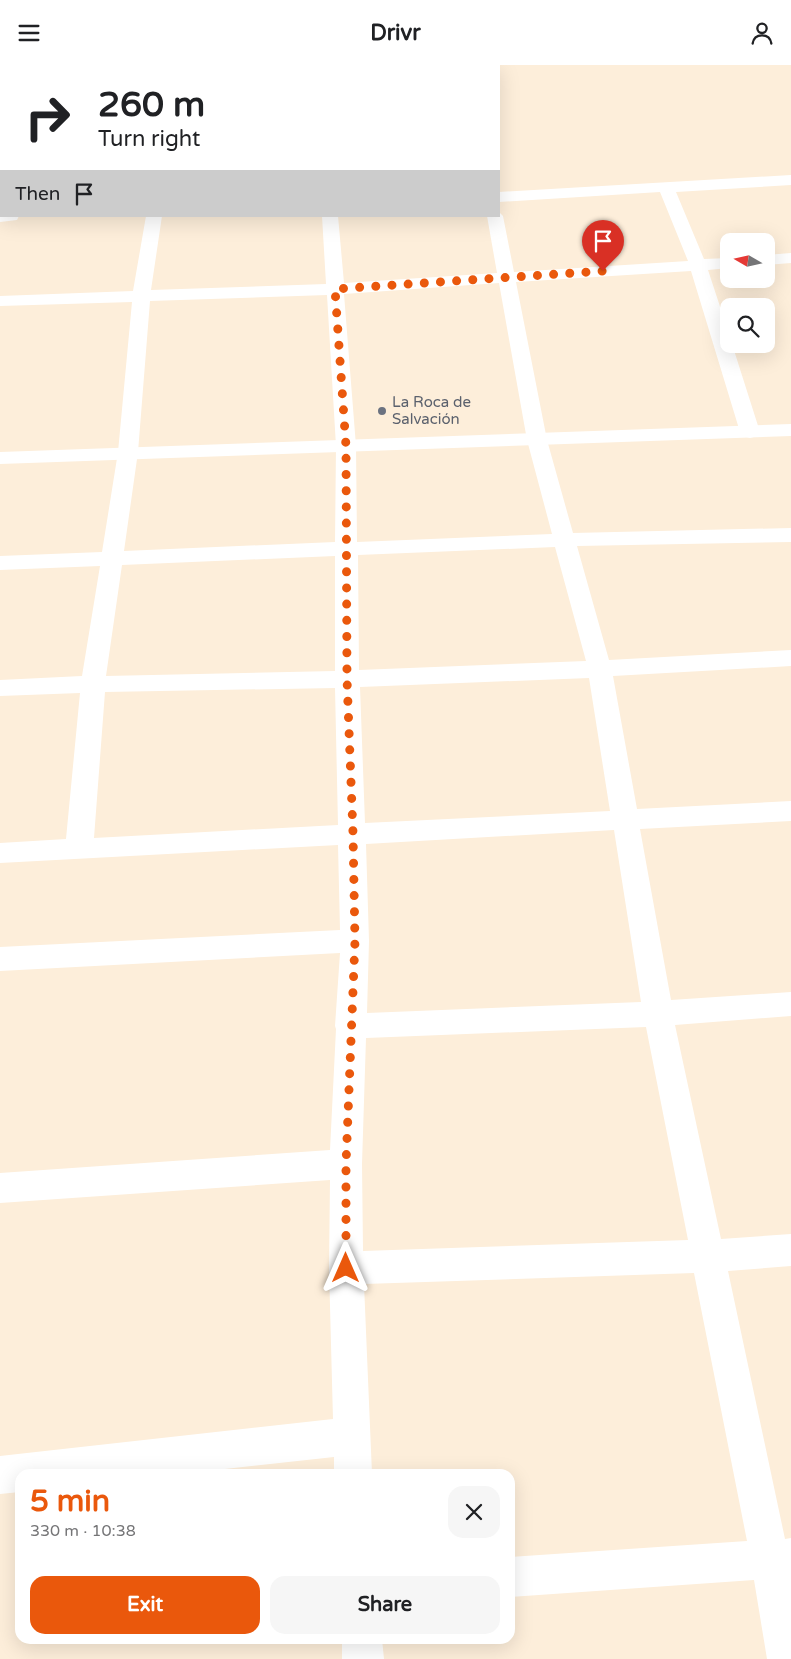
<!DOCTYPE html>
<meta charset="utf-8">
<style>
body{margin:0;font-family:"Varela Round",sans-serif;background:#f6f6f6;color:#202124;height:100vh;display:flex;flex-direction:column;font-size:19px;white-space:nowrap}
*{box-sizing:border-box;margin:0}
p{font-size:16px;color:#757577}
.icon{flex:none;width:28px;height:28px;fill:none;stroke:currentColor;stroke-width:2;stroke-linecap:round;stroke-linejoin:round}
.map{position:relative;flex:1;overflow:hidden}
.panel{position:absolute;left:15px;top:1404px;width:500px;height:175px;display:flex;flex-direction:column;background:#fff;border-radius:15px;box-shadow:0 5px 20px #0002}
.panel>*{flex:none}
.guide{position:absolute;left:0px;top:0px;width:500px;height:152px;box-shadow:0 5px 20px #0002;background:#fff;color:#202124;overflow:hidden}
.needle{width:32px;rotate:279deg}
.tools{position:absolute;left:720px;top:168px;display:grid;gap:10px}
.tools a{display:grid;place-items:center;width:55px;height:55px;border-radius:10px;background:#fff;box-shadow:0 5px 20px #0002;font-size:25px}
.pin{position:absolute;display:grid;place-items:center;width:42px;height:42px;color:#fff;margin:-51px -21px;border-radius:50% 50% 50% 0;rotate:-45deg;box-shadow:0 0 5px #0007}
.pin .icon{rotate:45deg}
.me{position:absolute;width:55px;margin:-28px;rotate:0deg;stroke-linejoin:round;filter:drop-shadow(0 0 4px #0008)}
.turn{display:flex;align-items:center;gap:18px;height:105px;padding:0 15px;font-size:22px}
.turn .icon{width:65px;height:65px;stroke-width:2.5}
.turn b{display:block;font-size:35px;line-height:42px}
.then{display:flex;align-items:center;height:48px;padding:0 15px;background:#0003;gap:10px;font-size:19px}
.round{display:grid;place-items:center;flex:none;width:52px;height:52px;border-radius:15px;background:#f6f6f6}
.head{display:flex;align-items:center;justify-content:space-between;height:85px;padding:0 15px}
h1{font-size:30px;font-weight:700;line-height:38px;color:#ea580c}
.cta{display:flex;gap:10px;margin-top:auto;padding:10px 15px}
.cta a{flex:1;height:58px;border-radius:15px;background:#ea580c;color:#fff;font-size:20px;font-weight:700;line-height:58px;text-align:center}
.cta a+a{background:#f6f6f6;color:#202124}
header{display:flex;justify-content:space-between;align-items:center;height:65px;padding:0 15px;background:#fff;font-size:22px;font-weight:700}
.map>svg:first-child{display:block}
</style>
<header><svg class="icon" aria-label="menu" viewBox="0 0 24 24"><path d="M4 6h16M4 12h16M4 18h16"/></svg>Drivr<svg class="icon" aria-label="person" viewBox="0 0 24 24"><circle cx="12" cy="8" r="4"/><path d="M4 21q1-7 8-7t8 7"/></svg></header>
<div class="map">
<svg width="791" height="1594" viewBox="0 0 791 1594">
<rect width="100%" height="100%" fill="#fdeeda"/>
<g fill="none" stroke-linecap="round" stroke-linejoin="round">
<path fill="#fff" fill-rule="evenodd" d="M 10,0 L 24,0 L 24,1 L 10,1 Z
M 155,0 L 169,0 L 169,1 L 155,1 Z
M 313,0 L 327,0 L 327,1 L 313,1 Z
M 456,0 L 470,0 L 471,1 L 457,1 Z
M 0,10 L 1,10 L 1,18 L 0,18 Z
M 791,110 L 791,120 L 676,127 L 704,194 L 729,193 L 729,203 L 708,205 L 729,269 L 729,279 L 732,279 L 760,367 L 757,371 L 750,373 L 743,371 L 740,367 L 691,206 L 516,217 L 547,375 L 573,468 L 791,463 L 791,477 L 577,481 L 609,595 L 791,585 L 791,601 L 613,611 L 637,744 L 791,736 L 791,756 L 640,764 L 671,935 L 791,927 L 791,951 L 675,960 L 721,1174 L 791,1169 L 791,1201 L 728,1206 L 785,1474 L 791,1473 L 791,1594 L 767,1594 L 754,1515 L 510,1532 L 510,1492 L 747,1476 L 694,1208 L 364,1219 L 372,1409 L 334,1409 L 334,1392 L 180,1409 L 20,1409 L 20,1427 L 0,1429 L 0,1391 L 333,1354 L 329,1203 L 330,1115 L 0,1138 L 0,1108 L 330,1085 L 336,964 L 335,961 L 340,888 L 0,906 L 0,882 L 340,865 L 338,780 L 0,798 L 0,778 L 66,774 L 80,628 L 0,631 L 0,615 L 82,611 L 100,501 L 0,505 L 0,491 L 102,487 L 118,387 L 132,237 L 0,241 L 0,231 L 133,226 L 146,151 L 162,151 L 151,225 L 326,219 L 322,151 L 338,151 L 344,218 L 497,208 L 487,151 L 499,151 L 499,147 L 503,151 L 514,207 L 688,196 L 660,127 L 499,137 L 499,127 ZM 499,218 L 527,375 L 552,469 L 357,477 L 356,381 L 344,229 ZM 327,230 L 336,381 L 335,477 L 124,486 L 138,387 L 150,236 ZM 555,482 L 586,596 L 359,605 L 358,490 ZM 335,491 L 335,606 L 106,611 L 122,500 ZM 589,613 L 610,746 L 365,758 L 360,622 ZM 335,623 L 338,760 L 94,773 L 105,627 ZM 614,765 L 641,937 L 367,948 L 369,876 L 366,779 ZM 646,962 L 688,1175 L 363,1186 L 362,1099 L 366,973 Z
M 0,147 L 1,151 L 19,151 L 17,155 L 0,157 Z
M 791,188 L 791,198 L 766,200 L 766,190 Z
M 342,1574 L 382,1574 L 384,1594 L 342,1594 Z"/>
<path fill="#fff" fill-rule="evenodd" d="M 791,359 L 791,371 L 0,399 L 0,387 Z"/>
</g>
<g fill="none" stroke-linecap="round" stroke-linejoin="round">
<path stroke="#ea580c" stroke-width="9" stroke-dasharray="0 16.2" d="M 346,1203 L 346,1099 L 355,876 L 353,768 L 347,614 L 346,381 L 335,224 L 603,206"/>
</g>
<circle fill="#6b7280" stroke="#fdeeda" stroke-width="2" cx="382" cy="346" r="5"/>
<g text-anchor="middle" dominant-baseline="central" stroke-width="4.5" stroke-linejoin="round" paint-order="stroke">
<g font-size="15" fill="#5b616d" stroke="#fdeeda" text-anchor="start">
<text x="392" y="337">La Roca de<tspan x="392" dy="17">Salvación</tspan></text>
</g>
</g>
</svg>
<div class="tools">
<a><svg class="needle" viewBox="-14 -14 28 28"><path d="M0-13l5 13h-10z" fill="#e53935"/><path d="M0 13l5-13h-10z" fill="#757577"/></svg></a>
<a><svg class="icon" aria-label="search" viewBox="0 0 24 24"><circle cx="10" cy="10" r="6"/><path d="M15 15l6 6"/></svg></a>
</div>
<div class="pin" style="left:603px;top:206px;background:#d93025"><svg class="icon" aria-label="arrive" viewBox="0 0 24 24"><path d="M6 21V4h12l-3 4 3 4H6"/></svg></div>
<svg class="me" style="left:346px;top:1203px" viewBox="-20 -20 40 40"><path d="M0-17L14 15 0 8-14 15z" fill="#ea580c" stroke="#fff" stroke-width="4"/></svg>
<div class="guide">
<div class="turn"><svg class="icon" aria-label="right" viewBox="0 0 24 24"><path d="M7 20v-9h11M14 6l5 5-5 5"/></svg><div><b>260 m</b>Turn right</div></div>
<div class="then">Then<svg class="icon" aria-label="arrive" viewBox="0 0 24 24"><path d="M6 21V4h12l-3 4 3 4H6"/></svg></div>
</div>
<section class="panel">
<div class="head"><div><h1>5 min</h1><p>330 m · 10:38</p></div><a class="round"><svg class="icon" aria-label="close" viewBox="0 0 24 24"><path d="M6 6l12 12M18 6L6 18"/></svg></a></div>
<div class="cta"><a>Exit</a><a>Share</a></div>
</section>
</div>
